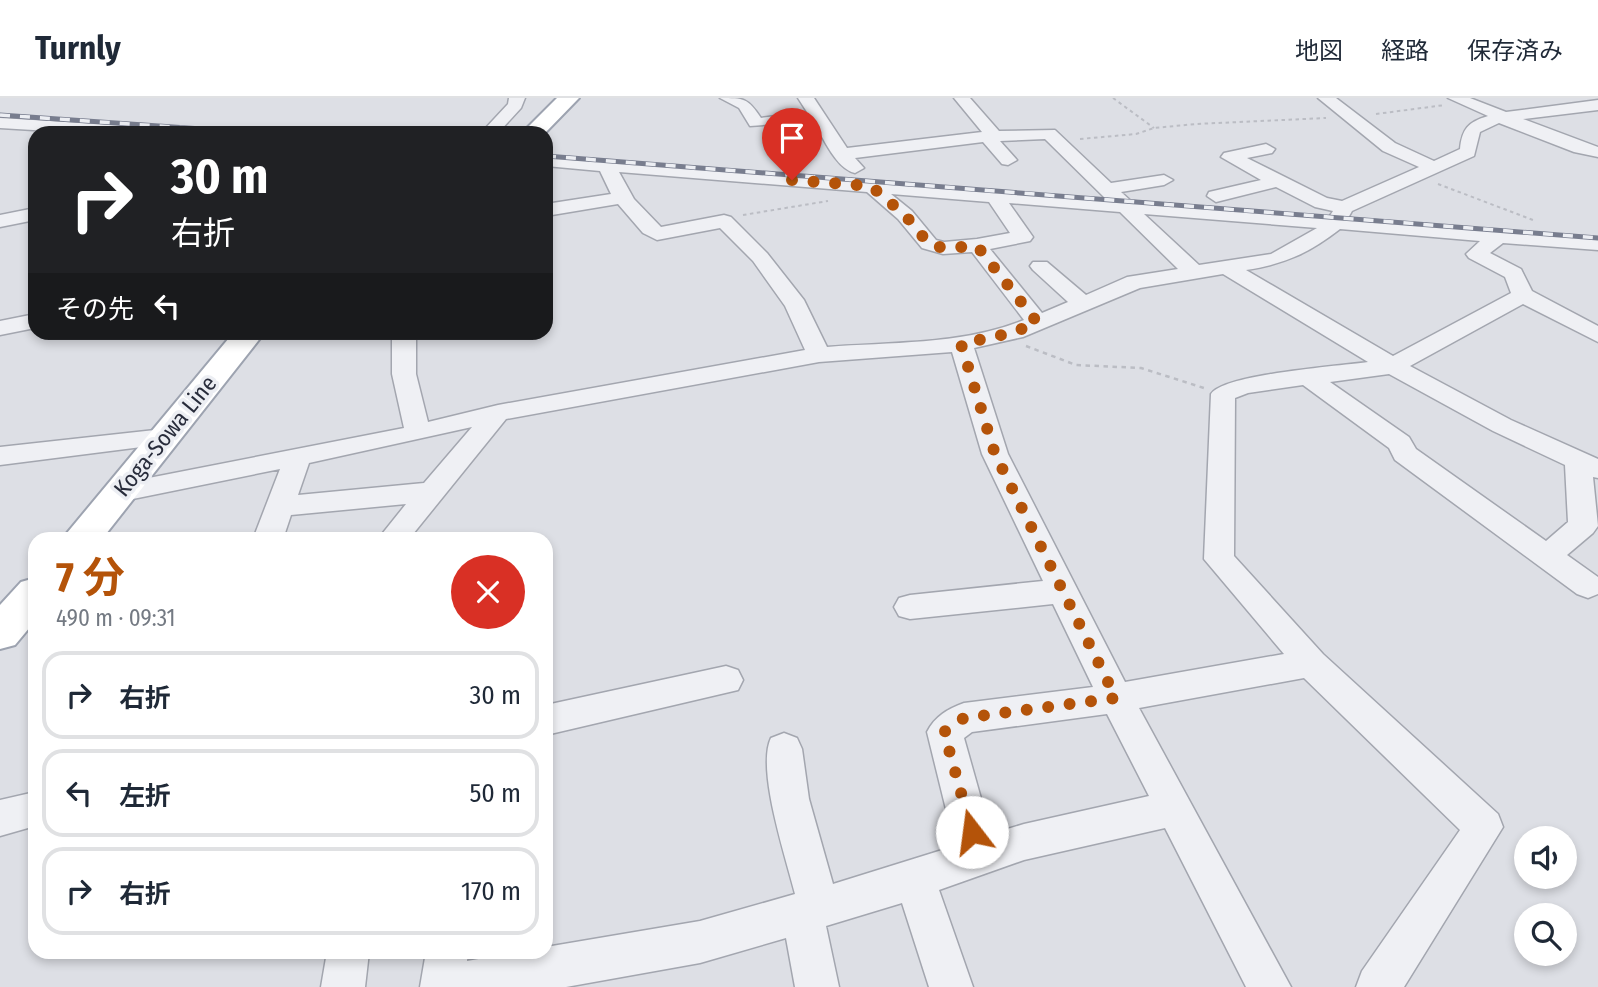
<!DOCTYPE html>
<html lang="ja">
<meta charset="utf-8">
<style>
body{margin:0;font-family:"Fira Sans Condensed","Noto Sans JP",sans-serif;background:#f2f2f3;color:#1f2937;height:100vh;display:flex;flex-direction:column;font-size:26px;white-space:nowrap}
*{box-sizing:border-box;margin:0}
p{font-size:23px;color:#747a83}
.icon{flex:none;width:38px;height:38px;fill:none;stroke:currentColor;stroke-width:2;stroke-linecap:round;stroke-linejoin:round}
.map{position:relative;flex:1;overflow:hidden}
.details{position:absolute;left:28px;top:434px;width:525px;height:427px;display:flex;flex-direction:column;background:#fff;border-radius:21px;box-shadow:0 4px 10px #0003}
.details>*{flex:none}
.top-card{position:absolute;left:28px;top:28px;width:525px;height:214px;border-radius:21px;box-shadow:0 4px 10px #0003;background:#202124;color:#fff;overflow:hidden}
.controls{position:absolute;left:1514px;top:728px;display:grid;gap:14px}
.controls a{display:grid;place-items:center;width:63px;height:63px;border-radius:50%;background:#fff;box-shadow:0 4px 10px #0003;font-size:35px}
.pin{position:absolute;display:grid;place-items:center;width:60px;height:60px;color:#fff;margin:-72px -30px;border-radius:50% 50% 50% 0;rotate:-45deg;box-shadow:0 0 7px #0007}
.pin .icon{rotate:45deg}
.me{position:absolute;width:77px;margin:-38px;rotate:345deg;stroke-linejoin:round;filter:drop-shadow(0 0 5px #0008)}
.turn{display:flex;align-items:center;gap:24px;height:147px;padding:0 28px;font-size:32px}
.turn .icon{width:91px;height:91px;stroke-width:2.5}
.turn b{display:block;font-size:49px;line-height:60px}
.then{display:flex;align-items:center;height:66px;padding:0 28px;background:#0003;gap:14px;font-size:26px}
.round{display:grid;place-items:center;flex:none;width:74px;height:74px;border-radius:37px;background:#f2f2f3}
.summary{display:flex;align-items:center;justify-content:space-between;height:119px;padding:0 28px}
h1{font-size:42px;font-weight:700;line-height:52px;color:#b45309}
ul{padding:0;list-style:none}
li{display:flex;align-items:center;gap:21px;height:88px;margin:0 14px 10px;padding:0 14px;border:4px solid #e0e1e3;border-radius:21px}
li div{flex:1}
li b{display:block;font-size:26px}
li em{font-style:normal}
header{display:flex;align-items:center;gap:42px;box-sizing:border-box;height:98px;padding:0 35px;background:#fff;border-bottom:2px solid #e0e1e3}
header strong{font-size:33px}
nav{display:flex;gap:38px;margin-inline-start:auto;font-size:24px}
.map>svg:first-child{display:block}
</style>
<header>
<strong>Turnly</strong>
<nav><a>地図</a><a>経路</a><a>保存済み</a></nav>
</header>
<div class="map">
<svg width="1598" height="889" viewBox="0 0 1598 889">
<rect width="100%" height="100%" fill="#dddfe5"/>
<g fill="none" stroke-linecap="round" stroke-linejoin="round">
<defs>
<path id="minor" d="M 509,0 L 525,0 L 521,10 L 498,35 L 481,35 L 508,6 Z
M 720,0 C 744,0 748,0 761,20 L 807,14 L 798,0 L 814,0 L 847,50 L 982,34 L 954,0 L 970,0 L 999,33 L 1055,32 L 1111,85 L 1164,77 L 1173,82 L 1164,87 L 1121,94 L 1131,103 L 1329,119 L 1333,113 L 1315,109 L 1276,89 L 1216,104 L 1207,98 L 1209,94 L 1261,82 L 1221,59 L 1224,55 L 1266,46 L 1275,51 L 1272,55 L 1247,60 L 1327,100 L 1342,103 L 1419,69 L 1383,53 L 1318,0 L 1336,0 L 1395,45 L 1434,63 L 1460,51 C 1462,31 1468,24 1488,18 L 1448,0 L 1470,0 L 1506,14 L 1598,2 L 1598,12 L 1523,21 L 1598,49 L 1598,59 L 1574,54 L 1499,25 L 1480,34 L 1474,58 L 1352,113 L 1348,120 L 1598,140 L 1598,152 L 1503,145 L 1490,155 L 1521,171 L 1532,193 L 1598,228 L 1598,244 L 1523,206 L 1410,268 L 1511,322 L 1598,361 L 1598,380 L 1593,379 L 1598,428 L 1593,435 L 1567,457 L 1598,479 L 1598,496 L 1588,500 L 1577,496 L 1395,362 L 1389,350 L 1303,287 L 1248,295 L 1235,300 L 1234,458 L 1323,556 L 1498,716 L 1503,729 L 1404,889 L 1356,889 L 1362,873 L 1460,732 L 1304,580 L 1139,610 L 1291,889 L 1246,889 L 1165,730 L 1024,762 L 939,792 L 973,889 L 929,889 L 902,805 L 826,828 L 839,889 L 795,889 L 786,840 L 700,865 L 566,889 L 420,889 L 426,854 L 468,854 L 467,863 L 518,854 L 546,854 L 546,849 L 700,823 L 795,796 C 786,760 756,671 771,640 L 784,635 L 797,640 L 802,651 L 809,701 L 833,786 L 955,748 L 927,634 C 935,618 948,611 964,605 L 1093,589 L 1053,506 L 910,521 L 899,518 L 894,509 L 899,500 L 910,497 L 1043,483 L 982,356 L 952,254 L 819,264 L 506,321 L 409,441 L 378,441 L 406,406 L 291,417 L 283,441 L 253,441 L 280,371 L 118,404 L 108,402 L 104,395 L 108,388 L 118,386 L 404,330 L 392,276 L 392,234 L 416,234 L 416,276 L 428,324 L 498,307 L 805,252 L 785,208 L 753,163 L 720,130 L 657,142 L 643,135 L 618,106 L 546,118 L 546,106 L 611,96 L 600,73 L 546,68 L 546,58 L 1107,102 L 1045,41 L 1000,43 L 1017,62 L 1008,67 L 1002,66 L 983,44 L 855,60 L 864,70 L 855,75 C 836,71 823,39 813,23 L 750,28 L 739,10 ZM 619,74 L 867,94 L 898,121 L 922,150 L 943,156 L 972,154 L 1024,222 C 963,247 892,244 827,249 L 804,202 L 767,155 L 731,119 L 724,117 L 661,129 L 634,101 ZM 891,96 L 989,104 L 1010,135 L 977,141 L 944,144 L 936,142 L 912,113 ZM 1009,105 L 1120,114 L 1178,171 L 1127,179 L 1086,197 L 1047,164 L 1033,164 L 1030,168 L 1033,172 L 1068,204 L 1042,215 L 990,151 L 1030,143 L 1033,139 ZM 1144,116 L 1317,130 L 1271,156 L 1199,167 ZM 1340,131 L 1480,143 L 1466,156 L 1469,160 L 1505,179 L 1511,195 L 1393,258 L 1246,172 C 1285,166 1309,155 1340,131 ZM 1223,176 L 1368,264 C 1340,268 1224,276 1211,296 L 1204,461 L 1284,556 L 1125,584 L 1008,356 L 974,250 L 1023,239 L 1140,190 ZM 1389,276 L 1493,333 L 1565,367 L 1568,424 L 1546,443 L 1416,351 L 1409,339 L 1330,284 ZM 472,329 L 424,385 L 298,397 L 309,365 ZM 1107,616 L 1149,698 L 1024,726 L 991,736 L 964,640 L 972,634 Z
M 0,20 L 165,30 L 173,35 L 83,35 L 0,30 Z
M 35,110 L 35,122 L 0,129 L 0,117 Z
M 35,216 L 35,230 L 0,237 L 0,223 Z
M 164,331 L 173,333 L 177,339 L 173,345 L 0,367 L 0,349 Z
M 726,568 L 738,572 L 743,582 L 738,592 L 546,637 L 546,607 Z
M 35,694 L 35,728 L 0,738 L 0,702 Z
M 327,854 L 369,854 L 365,889 L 321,889 Z"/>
<path id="major" d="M 557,0 L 579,0 L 545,35 L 522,35 Z
M 234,234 L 265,234 L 102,441 L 62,441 Z
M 35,480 L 35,523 L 15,547 L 0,551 L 0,507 L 21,484 Z"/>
</defs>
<use href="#minor" stroke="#a3a6af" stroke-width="3"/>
<use href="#major" stroke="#9da3b0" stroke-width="4"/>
<path stroke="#bbbdc4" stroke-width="2" stroke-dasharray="3.5 3.5" stroke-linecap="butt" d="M 1113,0 L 1154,30
M 1376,16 L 1445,7
M 1080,41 L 1136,36 L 1154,30 L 1196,26 L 1326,20
M 1438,86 L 1533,122
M 743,117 L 828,103"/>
<path stroke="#bbbdc4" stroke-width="2.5" stroke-dasharray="4.5 4.5" stroke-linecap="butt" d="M 1026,248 L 1076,267 L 1141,270 L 1204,290"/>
<use href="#minor" fill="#eff0f4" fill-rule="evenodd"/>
<use href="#major" fill="#fff" fill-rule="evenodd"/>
<defs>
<path id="rail" d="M 0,17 L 261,35
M 546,58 L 1598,140"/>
</defs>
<use href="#rail" stroke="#787d8e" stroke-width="5"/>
<use href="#rail" stroke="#eceef3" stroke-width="3.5" stroke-dasharray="10" stroke-linecap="butt"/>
</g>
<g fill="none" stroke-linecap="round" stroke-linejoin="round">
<path stroke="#b45309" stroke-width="12" stroke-dasharray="0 21.6" d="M 792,82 L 871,88 L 905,117 L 929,146 L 943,150 L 977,148 L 1037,224 L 1015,234 L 961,246 L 995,356 L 1116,600 L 964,620 L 944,634 L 972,734"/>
</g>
<g text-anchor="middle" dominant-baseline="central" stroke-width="7" stroke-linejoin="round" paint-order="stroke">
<g font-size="23" fill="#282c3b" stroke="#eceef3">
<text transform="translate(165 338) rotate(-51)">Koga-Sowa Line</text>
</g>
</g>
</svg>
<div class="controls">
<a><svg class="icon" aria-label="sound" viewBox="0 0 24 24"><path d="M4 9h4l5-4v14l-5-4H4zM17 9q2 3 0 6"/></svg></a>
<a><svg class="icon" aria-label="search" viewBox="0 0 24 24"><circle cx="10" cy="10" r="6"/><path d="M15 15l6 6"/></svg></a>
</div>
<div class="pin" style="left:792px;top:82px;background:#d93025"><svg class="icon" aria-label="arrive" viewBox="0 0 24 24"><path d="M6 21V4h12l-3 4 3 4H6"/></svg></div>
<svg class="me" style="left:972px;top:734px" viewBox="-20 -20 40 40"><circle r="19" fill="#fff"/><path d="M0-13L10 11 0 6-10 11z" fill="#b45309"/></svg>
<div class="top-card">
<div class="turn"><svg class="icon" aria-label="right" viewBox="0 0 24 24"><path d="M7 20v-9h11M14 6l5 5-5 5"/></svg><div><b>30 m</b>右折</div></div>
<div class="then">その先<svg class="icon" aria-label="left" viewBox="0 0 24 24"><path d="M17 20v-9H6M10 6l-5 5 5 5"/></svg></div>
</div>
<section class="details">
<div class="summary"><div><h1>7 分</h1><p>490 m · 09:31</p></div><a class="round" style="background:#d93025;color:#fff"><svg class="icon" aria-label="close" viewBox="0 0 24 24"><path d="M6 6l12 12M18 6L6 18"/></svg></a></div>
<ul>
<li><svg class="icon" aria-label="right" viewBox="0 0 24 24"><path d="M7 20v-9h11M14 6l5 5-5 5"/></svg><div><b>右折</b></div><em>30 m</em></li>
<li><svg class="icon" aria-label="left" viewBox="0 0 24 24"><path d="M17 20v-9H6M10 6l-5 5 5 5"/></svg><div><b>左折</b></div><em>50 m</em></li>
<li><svg class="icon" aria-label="right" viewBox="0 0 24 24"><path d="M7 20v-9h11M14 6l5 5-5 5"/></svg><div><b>右折</b></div><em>170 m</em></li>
</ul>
</section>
</div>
